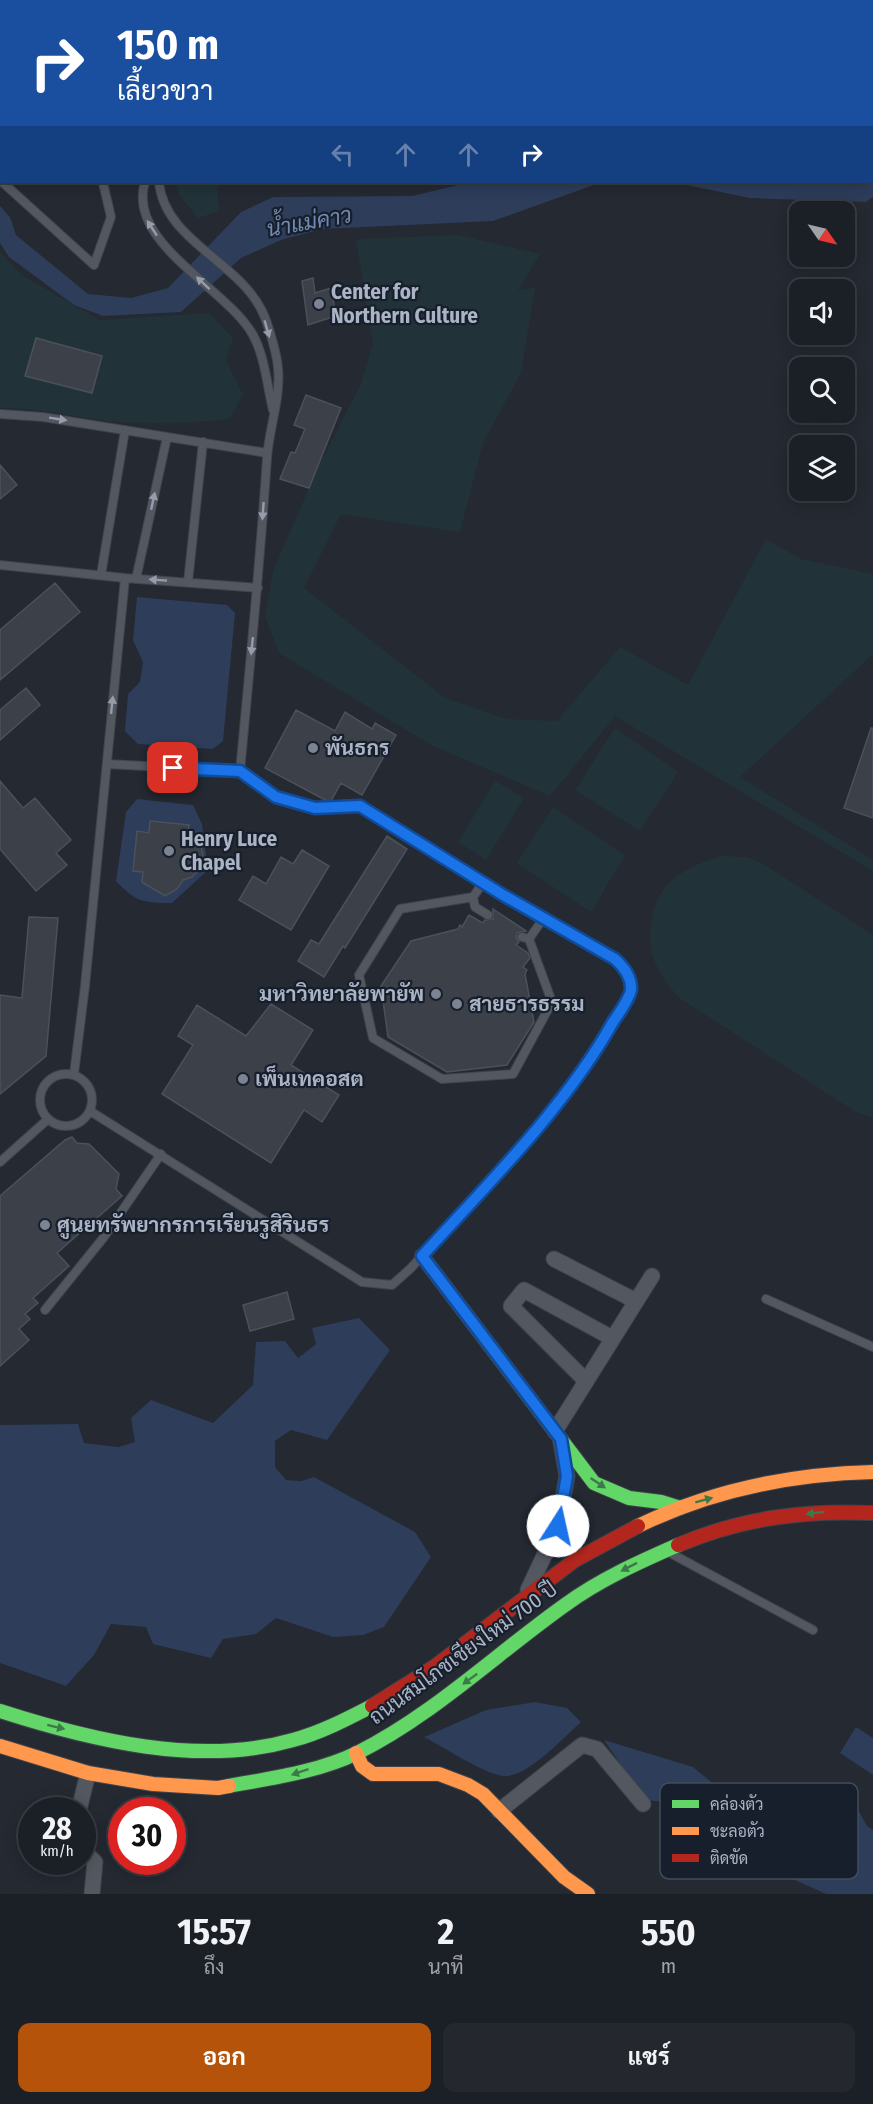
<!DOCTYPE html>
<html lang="th">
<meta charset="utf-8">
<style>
body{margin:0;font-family:"Fira Sans Condensed",Sarabun,sans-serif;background:#24272e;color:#f1f3f6;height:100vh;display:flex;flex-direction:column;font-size:22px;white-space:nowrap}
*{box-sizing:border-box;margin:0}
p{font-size:20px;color:#a0a2a7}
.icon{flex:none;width:33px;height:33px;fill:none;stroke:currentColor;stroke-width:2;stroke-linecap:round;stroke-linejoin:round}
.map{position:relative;height:1894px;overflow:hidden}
.sheet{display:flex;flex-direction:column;background:#1b1f26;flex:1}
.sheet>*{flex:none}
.hud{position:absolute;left:0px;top:0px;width:873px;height:183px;box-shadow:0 3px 15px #0003,0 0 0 2px #393d43;background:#1a4fa0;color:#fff;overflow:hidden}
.needle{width:39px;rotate:124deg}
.tools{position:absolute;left:789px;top:201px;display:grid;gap:12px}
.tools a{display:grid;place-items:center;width:66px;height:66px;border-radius:12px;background:#1b1f26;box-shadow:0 3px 15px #0003,0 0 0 2px #393d43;font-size:30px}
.speed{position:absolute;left:18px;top:1797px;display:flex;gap:12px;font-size:30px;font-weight:700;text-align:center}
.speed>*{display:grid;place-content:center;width:78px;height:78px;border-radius:50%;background:#1b1f26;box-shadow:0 3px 15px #0003,0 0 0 2px #393d43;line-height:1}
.speed small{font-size:15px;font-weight:400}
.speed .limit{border:9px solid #d22;background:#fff;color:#111}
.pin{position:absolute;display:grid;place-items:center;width:51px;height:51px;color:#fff;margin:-26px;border-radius:12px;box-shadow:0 3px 9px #0006}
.me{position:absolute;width:66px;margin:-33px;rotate:10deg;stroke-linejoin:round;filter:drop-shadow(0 0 4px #0008)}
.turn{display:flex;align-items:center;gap:21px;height:126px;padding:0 18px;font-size:27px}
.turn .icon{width:78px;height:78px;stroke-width:2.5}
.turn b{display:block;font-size:42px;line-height:51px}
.lanes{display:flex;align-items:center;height:57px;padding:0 18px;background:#0003;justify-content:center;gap:30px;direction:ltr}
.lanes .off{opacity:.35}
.eta{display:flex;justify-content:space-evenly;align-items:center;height:102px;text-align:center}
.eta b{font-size:36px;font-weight:700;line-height:42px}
.primary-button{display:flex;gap:12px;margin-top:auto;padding:12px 18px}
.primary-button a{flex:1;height:69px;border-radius:12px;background:#b45309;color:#fff;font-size:24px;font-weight:700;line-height:69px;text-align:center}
.primary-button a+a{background:#24272e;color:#f1f3f6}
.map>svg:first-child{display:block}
</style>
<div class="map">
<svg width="873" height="1894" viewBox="0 0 873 1894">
<rect width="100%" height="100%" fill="#242932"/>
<path fill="#213338" d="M 247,0 L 512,0 L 246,1 Z
M 175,182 L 222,182 L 217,189 L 219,211 L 198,218 L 180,196 Z
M 458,235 L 540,254 L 518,290 L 535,288 L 521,373 L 483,443 L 460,532 L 341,514 L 304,588 L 445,698 L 506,719 L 557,721 L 620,647 L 688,685 L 766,539 L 801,559 L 873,574 L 873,654 L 740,777 L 873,860 L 873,871 L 615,716 L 550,796 L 431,745 L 279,653 L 265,616 L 273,571 L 320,463 L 361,384 L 373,343 L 356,239 Z
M 0,252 L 23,276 L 100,320 L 209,313 L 233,338 L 226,360 L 243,395 L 229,419 C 195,423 158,424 123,422 C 82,420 42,407 0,408 Z
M 615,728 L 678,772 L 640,831 L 575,790 Z
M 495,781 L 524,798 L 486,860 L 458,842 Z
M 553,807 L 625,855 L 591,912 L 517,863 Z
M 722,856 L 747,857 L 765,865 L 873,935 L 873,1118 L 856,1112 L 681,999 C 669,988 658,972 653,957 C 646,938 652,906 663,890 C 677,871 701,862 722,856 Z"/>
<path fill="#2d3d5a" d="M 873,130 L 873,197 L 866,202 L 750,198 L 672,182 L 872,182 Z
M 471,182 L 602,182 L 493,221 L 322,229 L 281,240 L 241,258 L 181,312 L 103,316 L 74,305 L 9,257 L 0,243 L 0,206 L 10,217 L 16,235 L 88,294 L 131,298 L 168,288 L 241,212 L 273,197 L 412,196 Z
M 137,597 L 227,605 L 235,613 L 223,741 L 213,749 L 138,744 L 125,731 L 128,694 L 140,682 L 143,662 L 133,640 Z
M 137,799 L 193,805 L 202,824 L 208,870 L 172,903 C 143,903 136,902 116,881 L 126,812 Z
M 359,1318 L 390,1350 L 327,1440 L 291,1430 L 275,1441 L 275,1467 L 286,1480 L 301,1481 L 314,1477 L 415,1532 L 431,1557 L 384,1627 L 363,1635 L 333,1637 L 276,1618 L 256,1634 L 223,1639 L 211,1658 L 153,1644 L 146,1627 L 111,1624 L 94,1655 L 66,1686 L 0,1663 L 0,1425 L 78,1424 L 84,1443 L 118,1447 L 135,1442 L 131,1418 L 151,1400 L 213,1423 L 253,1385 L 256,1342 L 285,1341 L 298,1358 L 316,1344 L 312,1328 Z
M 535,1702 L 567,1708 L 581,1722 C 564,1737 526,1779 503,1776 C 482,1773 444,1747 424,1737 L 486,1710 Z
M 856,1727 L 873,1738 L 873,1775 L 840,1753 Z
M 604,1740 L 693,1767 L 756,1819 L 753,1826 L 742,1827 L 698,1805 L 645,1800 Z
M 809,1783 L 857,1808 L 867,1826 L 873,1830 L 873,1894 L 826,1894 L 770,1869 L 768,1849 Z"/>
<path fill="#3c4048" stroke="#4b515a" stroke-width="1.5" d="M 313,278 L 315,293 L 331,288 L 336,316 L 308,325 L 302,281 Z
M 36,338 L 102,356 L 92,393 L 25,376 Z
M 306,395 L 341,408 L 309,488 L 280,479 L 291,452 L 295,453 L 305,429 L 294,425 Z
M 0,465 L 17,485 L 0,499 Z
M 55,583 L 80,612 L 0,680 L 0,630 Z
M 26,688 L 40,705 L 0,740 L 0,710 Z
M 296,710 L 335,731 L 345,712 L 372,729 L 375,723 L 396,735 L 362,795 L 341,783 L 331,801 L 327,801 L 265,768 Z
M 871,728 L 873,728 L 873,818 L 844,808 Z
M 0,781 L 23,808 L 35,798 L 71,840 L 56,853 L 67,865 L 36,891 L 0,849 Z
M 150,821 L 189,825 L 188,837 L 199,838 L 205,863 L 192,877 L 183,880 L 177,889 L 165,896 L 142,882 L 143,872 L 133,871 L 137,831 L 149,833 Z
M 387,836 L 407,849 L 345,948 L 343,946 L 324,977 L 298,961 L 311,940 L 319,944 Z
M 302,850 L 329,866 L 291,930 L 239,900 L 253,876 L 266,884 L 281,857 L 293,864 Z
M 493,909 L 526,931 L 517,933 L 516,938 L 519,942 L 516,945 L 528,953 L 530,958 L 523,967 L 527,970 L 525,974 L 534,1022 L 507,1065 L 447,1072 L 388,1037 L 381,986 L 411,941 L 458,929 L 460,925 L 462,927 L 469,915 L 483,923 L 485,920 L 493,919 Z
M 29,917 L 58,918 L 46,1056 L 0,1094 L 0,995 L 22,998 Z
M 271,1004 L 313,1030 L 291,1065 L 339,1095 L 322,1122 L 304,1110 L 271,1163 L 162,1094 L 193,1045 L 178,1036 L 197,1005 L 246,1036 Z
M 72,1137 L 77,1143 L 89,1144 L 119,1174 L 116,1189 L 122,1196 L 57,1253 L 69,1266 L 33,1298 L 38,1303 L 25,1314 L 30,1319 L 19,1329 L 29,1340 L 0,1366 L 0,1196 L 65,1140 Z
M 287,1292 L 294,1319 L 250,1331 L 243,1305 Z"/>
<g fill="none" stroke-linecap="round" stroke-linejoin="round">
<defs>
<path id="lane" d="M 92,2 L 92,0
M 0,150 L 2,151
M 0,180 L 94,265 L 111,217 L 103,183
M 145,182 C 126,243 227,288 253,335 C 265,357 267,386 273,410
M 159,182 C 164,240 238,261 262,311 C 268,323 277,354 278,368 C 281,398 269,428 267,458 C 260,563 250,667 240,771
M 0,414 L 43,417 L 267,453
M 0,565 L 125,578 L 258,588
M 101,575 L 125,430
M 136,579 L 167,437
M 188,582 L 203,442
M 483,883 L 473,897 L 475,907 L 488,915
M 473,897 L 400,909 L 359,975 L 373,1038 L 442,1079 L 513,1074 L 552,1002 L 529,939
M 522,937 L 529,939 L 543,919
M40 1100a26 26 0 1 1 52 0a26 26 0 1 1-52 0Z
M 74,1074 L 85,986 L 125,578
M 90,1111 L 362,1282 L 392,1285 L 411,1268 L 560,1101 L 604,1039 L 631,992 L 631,979 L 615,959 L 483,883 L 360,806 L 315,808 L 276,797 L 240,771 L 107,764
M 0,1162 L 47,1120
M 766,1299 L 873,1347
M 45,1310 L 104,1237 L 161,1154
M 672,1554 L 813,1630"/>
<path id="street" d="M 22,2 L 22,0
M 157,2 L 157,0
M 236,2 L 237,0
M 553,2 L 554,0
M 645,2 L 646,0
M 747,2 L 748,0
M 0,93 L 2,88
M 554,1259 L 636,1301
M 586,1381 L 511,1306 L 524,1290 L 612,1338
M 555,1431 L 652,1276
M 528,1590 L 558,1526 L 567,1476 L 561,1442
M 79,1810 L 88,1773
M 499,1811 L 582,1745 L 597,1749 L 643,1804
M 82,1849 L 95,1862 L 92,1894"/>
<path id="fast" d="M 422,1256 L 594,1483 L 629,1498 L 661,1502 L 680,1508
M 0,1711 C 90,1740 199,1767 293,1740 C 320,1733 347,1719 372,1706
M 229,1786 C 272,1778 318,1772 357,1753 C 433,1715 496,1654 565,1605 C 599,1580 639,1562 678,1545"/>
<path id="slow" d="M 638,1526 C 712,1490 791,1474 873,1472
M 0,1746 L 88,1773 L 153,1784 L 218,1788 L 229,1786
M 356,1753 L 362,1766 L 373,1774 L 439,1774 L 468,1785 L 483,1794 L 564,1877 L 588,1894"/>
<path id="jam" d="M 678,1545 C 742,1518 804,1510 873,1513
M 372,1706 L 434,1667 L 575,1560 L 638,1526"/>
</defs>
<use href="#lane" stroke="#40434b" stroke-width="10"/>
<use href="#street" stroke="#40434b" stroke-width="17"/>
<use href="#fast" stroke="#40434b" stroke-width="16"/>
<use href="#slow" stroke="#40434b" stroke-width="16"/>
<use href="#jam" stroke="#40434b" stroke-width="16"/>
<use href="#lane" stroke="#535860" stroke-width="8"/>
<use href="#street" stroke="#535860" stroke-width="15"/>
<use href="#fast" stroke="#63d668" stroke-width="14"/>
<use href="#slow" stroke="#ff974d" stroke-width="14"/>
<use href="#jam" stroke="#b3261e" stroke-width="14"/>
</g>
<defs><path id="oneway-solid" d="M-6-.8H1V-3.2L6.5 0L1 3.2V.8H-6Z" transform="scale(1.5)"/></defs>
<g fill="#959dac">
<use href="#oneway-solid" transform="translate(152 228) rotate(-123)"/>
<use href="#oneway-solid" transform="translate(203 283) rotate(-137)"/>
<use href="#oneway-solid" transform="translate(267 329) rotate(74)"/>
<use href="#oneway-solid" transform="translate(58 419) rotate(9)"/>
<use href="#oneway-solid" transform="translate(153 501) rotate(-78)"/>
<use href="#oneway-solid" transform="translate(263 511) rotate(94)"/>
<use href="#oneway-solid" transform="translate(158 580) rotate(-176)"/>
<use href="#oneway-solid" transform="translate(252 646) rotate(96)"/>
<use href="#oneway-solid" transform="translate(112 705) rotate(-84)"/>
</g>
<g fill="#3d7a4a">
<use href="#oneway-solid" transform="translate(598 1483) rotate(34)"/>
<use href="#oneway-solid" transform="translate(704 1500) rotate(-15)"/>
<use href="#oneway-solid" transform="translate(815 1513) rotate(174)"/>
<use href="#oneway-solid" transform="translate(629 1567) rotate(153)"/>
<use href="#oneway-solid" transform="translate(470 1679) rotate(144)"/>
<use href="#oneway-solid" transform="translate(56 1727) rotate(14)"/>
<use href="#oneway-solid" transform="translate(300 1772) rotate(161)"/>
</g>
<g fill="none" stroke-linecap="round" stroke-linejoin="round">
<defs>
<path id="route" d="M 173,768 L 240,771 L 276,797 L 315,808 L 360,806 L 503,895 L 615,959 C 624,967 632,977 631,990 C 629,1000 619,1013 613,1022 C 566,1106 487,1185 422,1256 L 561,1439 L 567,1476 L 558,1526"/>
</defs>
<use href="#route" stroke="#114b97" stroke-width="15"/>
<use href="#route" stroke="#1a73e8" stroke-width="10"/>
</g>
<g fill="#7c8392" stroke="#171f2c" stroke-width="2">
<circle cx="319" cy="304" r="6"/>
<circle cx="313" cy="748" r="6"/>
<circle cx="169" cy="851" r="6"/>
<circle cx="436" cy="994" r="6"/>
<circle cx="457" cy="1004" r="6"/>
<circle cx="243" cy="1079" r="6"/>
<circle cx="45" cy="1225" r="6"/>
</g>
<g text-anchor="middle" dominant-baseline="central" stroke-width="4.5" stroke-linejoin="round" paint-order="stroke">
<g font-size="21" font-weight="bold" fill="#abb4c5" stroke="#171f2c" text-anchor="start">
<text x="331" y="292">Center for<tspan x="331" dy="24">Northern Culture</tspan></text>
<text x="325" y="748">พันธกร</text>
<text x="181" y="839">Henry Luce<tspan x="181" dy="24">Chapel</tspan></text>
<text x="424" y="994" text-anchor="end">มหาวิทยาลัยพายัพ</text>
<text x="469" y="1004">สายธารธรรม</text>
<text x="255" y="1079">เพ็นเทคอสต</text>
<text x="57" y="1225">ศูนยทรัพยากรการเรียนรูสิรินธร</text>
</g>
<g font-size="21" fill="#abb4c5" stroke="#171f2c">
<text transform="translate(463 1653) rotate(-36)">ถนนสมโภชเชียงใหม่ 700 ปี</text>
</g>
<g font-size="22" font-style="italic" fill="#7188b0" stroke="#171f2c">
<text transform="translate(309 222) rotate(-10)">น้ำแม่คาว</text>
</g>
</g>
<rect x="660" y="1783" width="198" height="96" rx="9" fill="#171f2c" stroke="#434c5a" stroke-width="1.5"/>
<rect x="672" y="1800" width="27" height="8" fill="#63d668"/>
<rect x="672" y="1827" width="27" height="8" fill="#ff974d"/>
<rect x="672" y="1854" width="27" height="8" fill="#b3261e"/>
<g font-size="16" fill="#abb4c5">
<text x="710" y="1810">คล่องตัว</text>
<text x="710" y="1837">ชะลอตัว</text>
<text x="710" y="1864">ติดขัด</text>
</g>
</svg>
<div class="tools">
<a><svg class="needle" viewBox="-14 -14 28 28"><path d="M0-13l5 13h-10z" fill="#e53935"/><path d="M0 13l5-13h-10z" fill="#a0a2a7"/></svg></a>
<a><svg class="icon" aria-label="sound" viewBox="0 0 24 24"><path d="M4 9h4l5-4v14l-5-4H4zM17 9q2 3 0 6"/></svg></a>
<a><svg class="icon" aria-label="search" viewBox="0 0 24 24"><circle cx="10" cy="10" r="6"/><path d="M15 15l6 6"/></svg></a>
<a><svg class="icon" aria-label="layers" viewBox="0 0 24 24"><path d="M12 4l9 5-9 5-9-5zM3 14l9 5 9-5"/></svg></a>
</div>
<div class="speed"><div>28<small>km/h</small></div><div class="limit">30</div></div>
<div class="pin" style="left:173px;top:768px;background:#d93025"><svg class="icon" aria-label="arrive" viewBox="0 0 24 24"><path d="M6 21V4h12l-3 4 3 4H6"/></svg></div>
<svg class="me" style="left:558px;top:1526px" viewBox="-20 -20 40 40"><circle r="19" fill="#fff"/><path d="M0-13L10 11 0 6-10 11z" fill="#1a73e8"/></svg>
<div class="hud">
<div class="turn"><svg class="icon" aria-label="right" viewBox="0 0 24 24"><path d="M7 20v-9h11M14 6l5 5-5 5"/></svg><div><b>150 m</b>เลี้ยวขวา</div></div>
<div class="lanes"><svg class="icon off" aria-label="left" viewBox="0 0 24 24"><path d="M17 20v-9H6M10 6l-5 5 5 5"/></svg><svg class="icon off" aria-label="ahead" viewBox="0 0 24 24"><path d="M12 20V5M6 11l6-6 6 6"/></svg><svg class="icon off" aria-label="ahead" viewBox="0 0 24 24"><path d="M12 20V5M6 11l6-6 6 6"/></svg><svg class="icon" aria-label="right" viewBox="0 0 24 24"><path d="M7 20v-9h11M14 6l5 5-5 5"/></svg></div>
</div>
</div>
<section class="sheet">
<div class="eta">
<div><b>15:57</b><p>ถึง</p></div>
<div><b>2</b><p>นาที</p></div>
<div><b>550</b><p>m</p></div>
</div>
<div class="primary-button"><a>ออก</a><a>แชร์</a></div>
</section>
